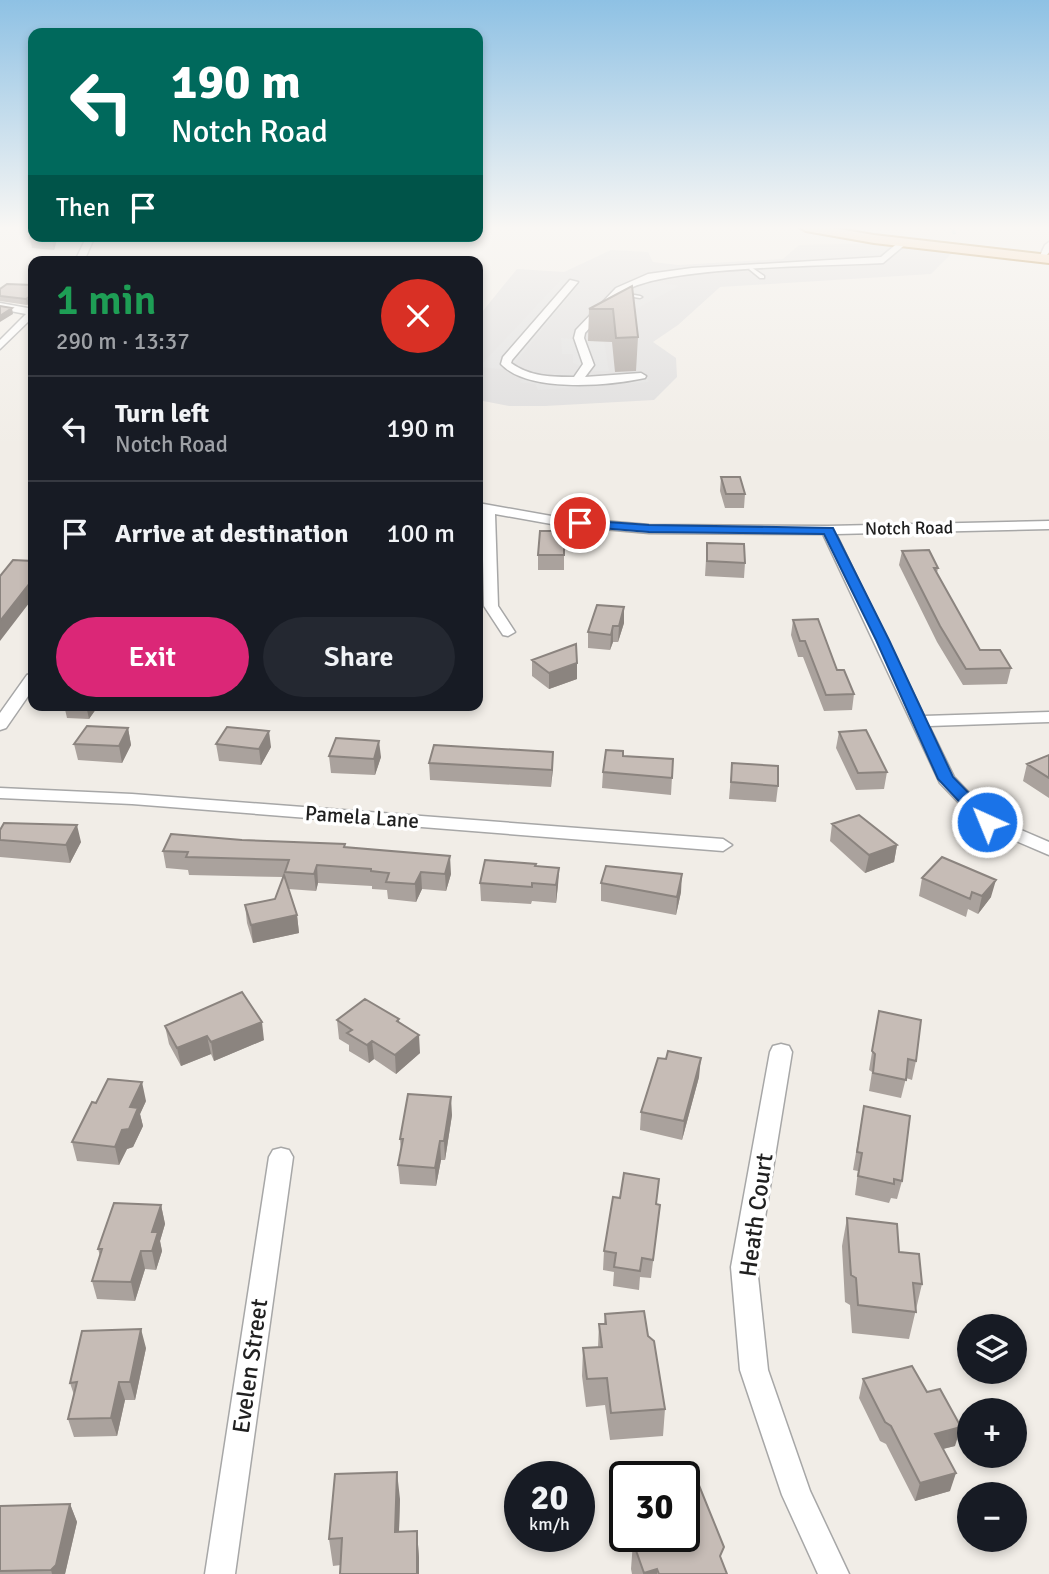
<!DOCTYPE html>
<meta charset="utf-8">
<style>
body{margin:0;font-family:Signika,sans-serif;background:#242831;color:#f1f3f6;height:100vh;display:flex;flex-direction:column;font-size:26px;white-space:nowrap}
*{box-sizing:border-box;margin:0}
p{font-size:23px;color:#9ea1a6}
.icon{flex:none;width:38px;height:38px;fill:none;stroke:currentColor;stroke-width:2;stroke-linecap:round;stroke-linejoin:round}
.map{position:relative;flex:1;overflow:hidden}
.details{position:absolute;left:28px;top:256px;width:455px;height:455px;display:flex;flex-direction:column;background:#171b24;border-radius:14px;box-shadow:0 4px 10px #0003}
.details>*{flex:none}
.hud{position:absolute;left:28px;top:28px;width:455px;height:214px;border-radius:14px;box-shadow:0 4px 10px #0003;background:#00695c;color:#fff;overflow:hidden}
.tools{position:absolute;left:957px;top:1314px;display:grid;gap:14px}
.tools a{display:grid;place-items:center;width:70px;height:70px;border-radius:50%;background:#171b24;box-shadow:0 4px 10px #0003;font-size:35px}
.speed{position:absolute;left:504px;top:1461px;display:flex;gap:14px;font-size:35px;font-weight:700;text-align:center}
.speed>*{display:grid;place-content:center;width:91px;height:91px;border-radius:50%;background:#171b24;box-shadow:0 4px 10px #0003;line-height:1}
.speed small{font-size:18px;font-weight:400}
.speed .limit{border:4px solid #111;border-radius:10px;background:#fff;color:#111}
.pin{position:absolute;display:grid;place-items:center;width:60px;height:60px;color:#fff;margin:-30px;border:4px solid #fff;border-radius:50%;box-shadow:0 2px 7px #0007}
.me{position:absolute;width:77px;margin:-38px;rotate:316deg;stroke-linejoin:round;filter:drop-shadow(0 0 5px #0008)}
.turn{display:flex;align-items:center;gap:24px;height:147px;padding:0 28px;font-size:32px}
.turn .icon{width:91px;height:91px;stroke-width:2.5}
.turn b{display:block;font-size:49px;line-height:60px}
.then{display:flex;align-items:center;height:66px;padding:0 28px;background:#0003;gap:14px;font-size:26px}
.round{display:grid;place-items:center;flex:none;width:74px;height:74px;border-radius:37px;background:#242831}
.headline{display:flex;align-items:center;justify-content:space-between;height:119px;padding:0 28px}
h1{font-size:42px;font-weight:600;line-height:52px;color:#1e9e55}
.action{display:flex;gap:14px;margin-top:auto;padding:14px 28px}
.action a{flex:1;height:80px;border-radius:42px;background:#db2777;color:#fff;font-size:28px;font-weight:600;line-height:80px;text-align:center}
.action a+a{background:#242831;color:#f1f3f6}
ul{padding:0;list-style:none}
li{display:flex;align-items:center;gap:21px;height:105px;padding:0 28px;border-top:2px solid #363941}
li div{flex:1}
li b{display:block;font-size:26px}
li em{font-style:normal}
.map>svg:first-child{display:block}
</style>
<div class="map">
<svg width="1049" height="1574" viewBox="0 0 1049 1574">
<rect width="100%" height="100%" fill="#f1ede7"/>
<path fill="#dedddd" d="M 881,243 L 953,252 L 931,274 L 720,287 L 678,325 L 653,342 L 676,358 L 677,377 L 654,400 L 545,406 L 509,406 L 478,400 L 478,317 L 517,269 L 564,272 L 611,250 L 648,252 L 653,262 L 678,265 L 783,259 L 799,245 Z"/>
<path fill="#e0e0e0" d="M 561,280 L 581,282 L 514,364 L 502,369 L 479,367 Z
M 652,281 L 679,286 L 630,312 L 629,292 Z
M 561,338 L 604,342 L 609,371 L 592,371 L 573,363 L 573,354 L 562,354 Z
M 644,373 L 649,382 L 538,390 L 535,384 L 519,382 L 537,374 L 595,376 Z"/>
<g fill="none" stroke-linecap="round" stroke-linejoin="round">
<path stroke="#a7d5df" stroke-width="3.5" d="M 952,227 L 954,233"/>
<defs>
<path id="service" d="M 751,267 L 764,276 L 764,278 L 760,278 L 749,269 Z
M 623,293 L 640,296 L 642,297 L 640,298 L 621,295 L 621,294 Z"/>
<path id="minor" d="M 87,236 L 95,236 L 84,261 L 75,261 Z
M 900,241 L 907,243 L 883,263 C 831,266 656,266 622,293 C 608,303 597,320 585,333 L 584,338 L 594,365 L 585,377 L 641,373 L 646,376 L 645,378 C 608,386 528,393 501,364 L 503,357 L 570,280 L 578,282 L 512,360 L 511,363 C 530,377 552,377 574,377 L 583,364 L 574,338 L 576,330 L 616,288 L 648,274 L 692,268 L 881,257 Z
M 1049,242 L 1049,252 L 1045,258 L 1038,260 L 1045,245 Z
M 0,303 L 33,309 L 33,317 L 0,349 L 0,340 L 26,314 L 0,309 Z
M 478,503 L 557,517 L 649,525 L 828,526 L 1049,521 L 1049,529 L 836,534 L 924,716 L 1049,712 L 1049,722 L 929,726 L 954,777 L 993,818 L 1049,842 L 1049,855 L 981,826 L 940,783 L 823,534 L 649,533 L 557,525 L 495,514 L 498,606 L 515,632 L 508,636 L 503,635 L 484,606 L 482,512 L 478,511 Z
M 33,673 L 33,689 L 6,728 L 0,730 L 0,713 L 27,675 Z
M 0,788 L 132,794 L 723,839 L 732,845 L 723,851 L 132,804 L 0,798 Z
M 781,1044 L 789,1046 L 792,1052 L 757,1267 L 768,1370 L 810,1491 L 849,1574 L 818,1574 L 782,1495 L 740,1370 L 731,1267 L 770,1052 L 773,1046 Z
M 281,1148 L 289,1150 L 293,1157 L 235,1574 L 205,1574 L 269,1157 L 273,1150 Z"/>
<path id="primary" d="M 799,227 L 827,227 L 874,235 L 1049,255 L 1049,263 L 874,243 L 806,231 Z"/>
</defs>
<use href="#service" stroke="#a7a7a7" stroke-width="3"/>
<use href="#minor" stroke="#a7a7a7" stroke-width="3"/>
<use href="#primary" stroke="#9d6100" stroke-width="4"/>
<use href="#service" fill="#fff" fill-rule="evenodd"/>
<use href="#minor" fill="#fff" fill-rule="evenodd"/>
<use href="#primary" fill="#fed09f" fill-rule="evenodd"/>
</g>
<path fill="#aaa29d" d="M 58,236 L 54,250 L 32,248 L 30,238 Z
M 33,285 L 27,305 L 0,301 L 0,289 Z
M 632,286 L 638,337 L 636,371 L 615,372 L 612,342 L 588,341 L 589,309 Z
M 721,477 L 745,494 L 744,508 L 725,508 L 720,491 Z
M 560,538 L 564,539 L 564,570 L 538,570 L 538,555 Z
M 707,543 L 745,563 L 744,578 L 705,576 Z
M 902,551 L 938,568 L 937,573 L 980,650 L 1011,668 L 1007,684 L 963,685 L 937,642 L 899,565 Z
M 624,607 L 624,623 L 618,642 L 613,642 L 610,650 L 588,648 L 588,632 Z
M 793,620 L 837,670 L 854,694 L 852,710 L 824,711 L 803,657 L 798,657 L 791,635 Z
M 532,660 L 577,679 L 549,689 L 532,676 Z
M 64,705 L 103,705 L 100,709 L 96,709 L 89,719 L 67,718 Z
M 128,728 L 131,745 L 122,763 L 78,760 L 74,744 Z
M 839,732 L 887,772 L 884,789 L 856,790 L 836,748 Z
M 216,744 L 271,747 L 261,765 L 219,761 Z
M 1049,755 L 1049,798 L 1023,781 L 1027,764 Z
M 329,756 L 381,757 L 375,775 L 331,773 Z
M 623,756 L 673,759 L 671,795 L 602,788 L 603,772 Z
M 429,763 L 553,768 L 551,787 L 430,780 Z
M 732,763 L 778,786 L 776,802 L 729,799 Z
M 832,824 L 897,845 L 894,862 L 865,873 L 830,841 Z
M 0,830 L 81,842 L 70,863 L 0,857 Z
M 242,840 L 345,847 L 451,874 L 446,891 L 422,889 L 416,902 L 388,899 L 387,890 L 372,889 L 372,886 L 318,883 L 316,891 L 288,889 L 297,915 L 299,933 L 253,943 L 247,923 L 245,905 L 275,899 L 283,877 L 189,875 L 188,870 L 166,868 L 163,851 Z
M 535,866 L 559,868 L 558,885 L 556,903 L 532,901 L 531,904 L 481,901 L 480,883 Z
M 922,878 L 991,897 L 978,914 L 968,909 L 966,917 L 919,896 Z
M 601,883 L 681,892 L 676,915 L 601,901 Z
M 879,1011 L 916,1061 L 912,1080 L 906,1078 L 901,1098 L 869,1091 L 872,1072 L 869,1070 Z
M 399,1019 L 399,1023 L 420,1053 L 396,1074 L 374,1059 L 369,1063 L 349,1051 L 349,1045 L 339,1039 L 337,1020 Z
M 165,1026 L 264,1040 L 214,1061 L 211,1054 L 181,1066 L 169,1044 Z
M 699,1077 L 682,1140 L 640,1130 L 641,1112 Z
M 146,1101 L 140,1114 L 143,1126 L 133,1147 L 127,1149 L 119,1165 L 77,1161 L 72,1142 Z
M 864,1106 L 902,1181 L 897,1199 L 891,1198 L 889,1203 L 855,1195 L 858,1171 L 853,1170 Z
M 452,1115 L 445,1160 L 441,1160 L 436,1186 L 400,1184 L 398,1165 L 401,1152 L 400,1139 Z
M 657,1204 L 660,1205 L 651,1278 L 640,1277 L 639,1290 L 613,1286 L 614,1272 L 603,1270 L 604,1251 Z
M 161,1205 L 165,1224 L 160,1241 L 162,1251 L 156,1270 L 145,1269 L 135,1301 L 97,1299 L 92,1281 L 100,1256 L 98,1249 Z
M 847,1218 L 899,1252 L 922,1284 L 909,1339 L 852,1333 L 850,1305 L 845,1302 L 842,1246 Z
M 605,1314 L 648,1336 L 665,1409 L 663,1436 L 610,1440 L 605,1405 L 586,1407 L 582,1376 L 583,1348 L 598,1347 L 599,1324 L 604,1324 Z
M 146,1348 L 135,1400 L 125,1400 L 117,1436 L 74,1437 L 68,1419 L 74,1395 L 70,1383 Z
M 863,1379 L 955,1446 L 943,1449 L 950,1491 L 915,1501 L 886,1444 L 880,1441 L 859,1398 Z
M 400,1499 L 399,1532 L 417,1531 L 419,1558 L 419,1574 L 340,1574 L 341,1565 L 333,1566 L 329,1539 Z
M 70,1504 L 77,1522 L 65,1574 L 0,1574 L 0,1506 Z
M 646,1536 L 684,1536 L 721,1560 L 727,1574 L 632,1574 L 631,1569 L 633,1542 L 647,1538 Z"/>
<path fill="#8b847f" d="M 53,236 L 58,236 L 54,250 L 52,240 Z
M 33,294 L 33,301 L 27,305 L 26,299 Z
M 12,308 L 13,314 L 0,322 L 0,316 Z
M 33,579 L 33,598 L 0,641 L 0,621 Z
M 624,607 L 624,623 L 618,642 L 619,626 Z
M 613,626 L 613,642 L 610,650 L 611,635 Z
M 577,663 L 577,679 L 549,689 L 549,673 Z
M 86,705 L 96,705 L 96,709 L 89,719 Z
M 128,728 L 131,745 L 122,763 L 119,746 Z
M 269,731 L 271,747 L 261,765 L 259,749 Z
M 379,741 L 381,757 L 375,775 L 374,759 Z
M 553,752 L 553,768 L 551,787 L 552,770 Z
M 77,825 L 81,842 L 70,863 L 66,845 Z
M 897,845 L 894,862 L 865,873 L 869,855 Z
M 450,856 L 451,874 L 446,891 L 445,874 Z
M 317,865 L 318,883 L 316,891 L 314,874 Z
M 559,868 L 558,885 L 556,903 L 556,885 Z
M 421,872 L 422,889 L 416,902 L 415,884 Z
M 682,874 L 681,892 L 676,915 L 677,897 Z
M 996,880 L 991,897 L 978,914 L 982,896 Z
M 297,915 L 299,933 L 253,943 L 251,925 Z
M 262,1022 L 264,1040 L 214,1061 L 211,1042 Z
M 419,1035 L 420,1053 L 396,1074 L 395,1055 Z
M 207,1036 L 211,1054 L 181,1066 L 177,1048 Z
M 372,1041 L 374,1059 L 369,1063 L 367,1045 Z
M 701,1058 L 699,1077 L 682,1140 L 684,1121 Z
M 142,1082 L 146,1101 L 140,1114 L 143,1126 L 133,1147 L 127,1149 L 119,1165 L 115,1147 L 130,1107 Z
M 451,1097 L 452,1115 L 445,1160 L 444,1141 Z
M 440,1141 L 441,1160 L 436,1186 L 435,1168 Z
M 161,1205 L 165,1224 L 160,1241 L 162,1251 L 156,1270 L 152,1251 L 152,1232 Z
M 141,1251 L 145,1269 L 135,1301 L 131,1282 Z
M 141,1329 L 146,1348 L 135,1400 L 130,1382 Z
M 119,1382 L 125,1400 L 117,1436 L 111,1418 Z
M 961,1427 L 955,1446 L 930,1452 L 935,1434 Z
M 397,1472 L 400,1499 L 398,1559 L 395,1532 Z
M 956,1473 L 950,1491 L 915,1501 L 920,1483 Z
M 70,1504 L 77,1522 L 65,1574 L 52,1574 L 51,1570 Z
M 417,1531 L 419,1558 L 419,1574 L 417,1574 Z
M 657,1569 L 657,1574 L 643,1574 L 644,1573 Z"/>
<path fill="#c6bcb6" stroke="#8b847f" stroke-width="2" d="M 32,227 L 33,227 L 33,236 L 53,236 L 52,240 L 30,238 Z
M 7,284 L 33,285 L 33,294 L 26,299 L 0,296 L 0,289 Z
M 632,286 L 638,337 L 616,338 L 613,309 L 589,309 Z
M 0,306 L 12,308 L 0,316 Z
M 721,477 L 740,477 L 745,494 L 726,494 Z
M 540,531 L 560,531 L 560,538 L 564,539 L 564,555 L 538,555 Z
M 707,543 L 744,544 L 745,563 L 707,561 Z
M 929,550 L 938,568 L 934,568 L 980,650 L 1000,650 L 1011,668 L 966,669 L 940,626 L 902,551 Z
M 13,560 L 33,561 L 33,579 L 0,621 L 0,576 Z
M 597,605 L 624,607 L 619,626 L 613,626 L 611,635 L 588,632 Z
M 818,619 L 837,670 L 844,670 L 854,694 L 826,695 L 805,641 L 800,641 L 793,620 Z
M 576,644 L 577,663 L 549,673 L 532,660 Z
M 87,726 L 128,728 L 119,746 L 74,744 Z
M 227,727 L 269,731 L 259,749 L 216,744 Z
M 866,730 L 887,772 L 858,773 L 839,732 Z
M 336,738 L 379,741 L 374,759 L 329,756 Z
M 434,745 L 553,752 L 552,770 L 429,763 Z
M 606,750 L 623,751 L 623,756 L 673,759 L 672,778 L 603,772 Z
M 1049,755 L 1049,778 L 1027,764 Z
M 732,763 L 778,766 L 778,786 L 731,782 Z
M 859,815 L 897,845 L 869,855 L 832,824 Z
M 4,823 L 77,825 L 66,845 L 0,840 L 0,830 Z
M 171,834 L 242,840 L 345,844 L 344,847 L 450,856 L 445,874 L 421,872 L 415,884 L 386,882 L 389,873 L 371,871 L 371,869 L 317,865 L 314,874 L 285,872 L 289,860 L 186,857 L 188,852 L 163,851 Z
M 942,857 L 996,880 L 982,896 L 972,892 L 970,899 L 922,878 Z
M 485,860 L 536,864 L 535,866 L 559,868 L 556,885 L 532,883 L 532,887 L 480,883 Z
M 606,866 L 682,874 L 677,897 L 601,883 Z
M 284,875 L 297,915 L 251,925 L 245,905 L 275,899 Z
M 242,992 L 262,1022 L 211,1042 L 207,1036 L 177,1048 L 165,1026 Z
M 365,999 L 399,1019 L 397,1021 L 419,1035 L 395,1055 L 372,1041 L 367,1045 L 347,1033 L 352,1030 L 337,1020 Z
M 879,1011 L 921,1020 L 916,1061 L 908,1059 L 906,1080 L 873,1073 L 875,1054 L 872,1051 Z
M 668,1051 L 701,1058 L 684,1121 L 641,1112 L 658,1058 L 666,1059 Z
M 108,1079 L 142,1082 L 130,1107 L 138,1108 L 129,1129 L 122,1130 L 115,1147 L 72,1142 L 92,1102 L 96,1103 Z
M 408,1094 L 451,1097 L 444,1141 L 440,1141 L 435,1168 L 398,1165 L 403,1139 L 400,1139 Z
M 864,1106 L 910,1116 L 902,1181 L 894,1179 L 894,1184 L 858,1176 L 862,1153 L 857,1152 Z
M 624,1173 L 659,1179 L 656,1204 L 660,1205 L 653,1260 L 642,1258 L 640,1271 L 614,1267 L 616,1253 L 604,1251 L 613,1197 L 620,1198 Z
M 114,1203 L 161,1205 L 152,1232 L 158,1232 L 152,1251 L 141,1251 L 131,1282 L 92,1281 L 102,1249 L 98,1249 Z
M 847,1218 L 897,1224 L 899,1252 L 919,1254 L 922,1284 L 913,1283 L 916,1312 L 858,1305 L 856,1278 L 851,1275 Z
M 644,1311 L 648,1336 L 654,1341 L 665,1409 L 611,1413 L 607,1378 L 587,1379 L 583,1348 L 602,1347 L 599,1324 L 606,1324 L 605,1314 Z
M 141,1329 L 130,1382 L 119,1382 L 111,1418 L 68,1419 L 77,1382 L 70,1383 L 82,1331 Z
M 912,1366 L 927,1392 L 940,1389 L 961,1427 L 935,1434 L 956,1473 L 920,1483 L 891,1426 L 885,1422 L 863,1379 Z
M 397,1472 L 395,1532 L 417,1531 L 417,1574 L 340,1574 L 342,1538 L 329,1539 L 335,1474 Z
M 694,1473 L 724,1547 L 720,1556 L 727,1574 L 659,1574 L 657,1569 L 644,1573 L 633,1542 L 653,1536 L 684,1536 L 684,1477 L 679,1477 Z
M 70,1504 L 56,1565 L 51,1570 L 0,1571 L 0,1506 Z"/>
<linearGradient id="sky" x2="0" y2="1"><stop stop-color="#8ec1e4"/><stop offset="0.51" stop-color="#f9f7f4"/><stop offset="1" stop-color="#f9f7f4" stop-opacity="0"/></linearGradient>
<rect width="1049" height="447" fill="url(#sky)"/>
<path fill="#1a73e8" stroke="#114b97" stroke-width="2" d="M 580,520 L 649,525 L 833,528 L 889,640 L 953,777 L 993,818 L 995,822 L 993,825 L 981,825 L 938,779 L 876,640 L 824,534 L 649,532 L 576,526 L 574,523 Z"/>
<g text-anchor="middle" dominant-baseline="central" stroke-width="7" stroke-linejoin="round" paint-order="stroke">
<g font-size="18" fill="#202020" stroke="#fff">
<text transform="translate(909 528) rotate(-1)">Notch Road</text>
</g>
<g font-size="21" fill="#202020" stroke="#fff">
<text transform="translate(362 817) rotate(4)">Pamela Lane</text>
</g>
<g font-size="24" fill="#202020" stroke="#fff">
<text transform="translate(756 1215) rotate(-82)">Heath Court</text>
<text transform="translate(250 1366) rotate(-82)">Evelen Street</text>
</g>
</g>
</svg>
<div class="tools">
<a><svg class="icon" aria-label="layers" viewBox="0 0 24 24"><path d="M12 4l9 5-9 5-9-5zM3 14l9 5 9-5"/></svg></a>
<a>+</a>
<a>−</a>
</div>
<div class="speed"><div>20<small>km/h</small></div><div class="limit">30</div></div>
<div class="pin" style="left:580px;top:523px;background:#d93025"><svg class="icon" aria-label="arrive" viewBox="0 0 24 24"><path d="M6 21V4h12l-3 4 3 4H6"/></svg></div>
<svg class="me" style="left:987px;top:822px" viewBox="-20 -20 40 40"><circle r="17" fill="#1a73e8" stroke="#fff" stroke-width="3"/><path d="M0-11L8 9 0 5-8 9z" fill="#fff"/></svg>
<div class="hud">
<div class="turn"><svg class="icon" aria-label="left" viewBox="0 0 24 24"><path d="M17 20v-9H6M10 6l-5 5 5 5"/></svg><div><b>190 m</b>Notch Road</div></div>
<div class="then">Then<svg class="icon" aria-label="arrive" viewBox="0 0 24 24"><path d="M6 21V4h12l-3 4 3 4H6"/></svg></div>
</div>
<section class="details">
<div class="headline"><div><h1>1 min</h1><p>290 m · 13:37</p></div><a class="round" style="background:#d93025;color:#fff"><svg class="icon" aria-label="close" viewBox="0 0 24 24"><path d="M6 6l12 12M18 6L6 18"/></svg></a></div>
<ul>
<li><svg class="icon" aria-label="left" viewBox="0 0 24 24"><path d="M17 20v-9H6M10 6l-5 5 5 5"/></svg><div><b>Turn left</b><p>Notch Road</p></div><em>190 m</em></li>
<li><svg class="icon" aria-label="arrive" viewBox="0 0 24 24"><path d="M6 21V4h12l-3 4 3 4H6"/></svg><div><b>Arrive at destination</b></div><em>100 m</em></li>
</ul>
<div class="action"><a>Exit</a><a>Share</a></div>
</section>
</div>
